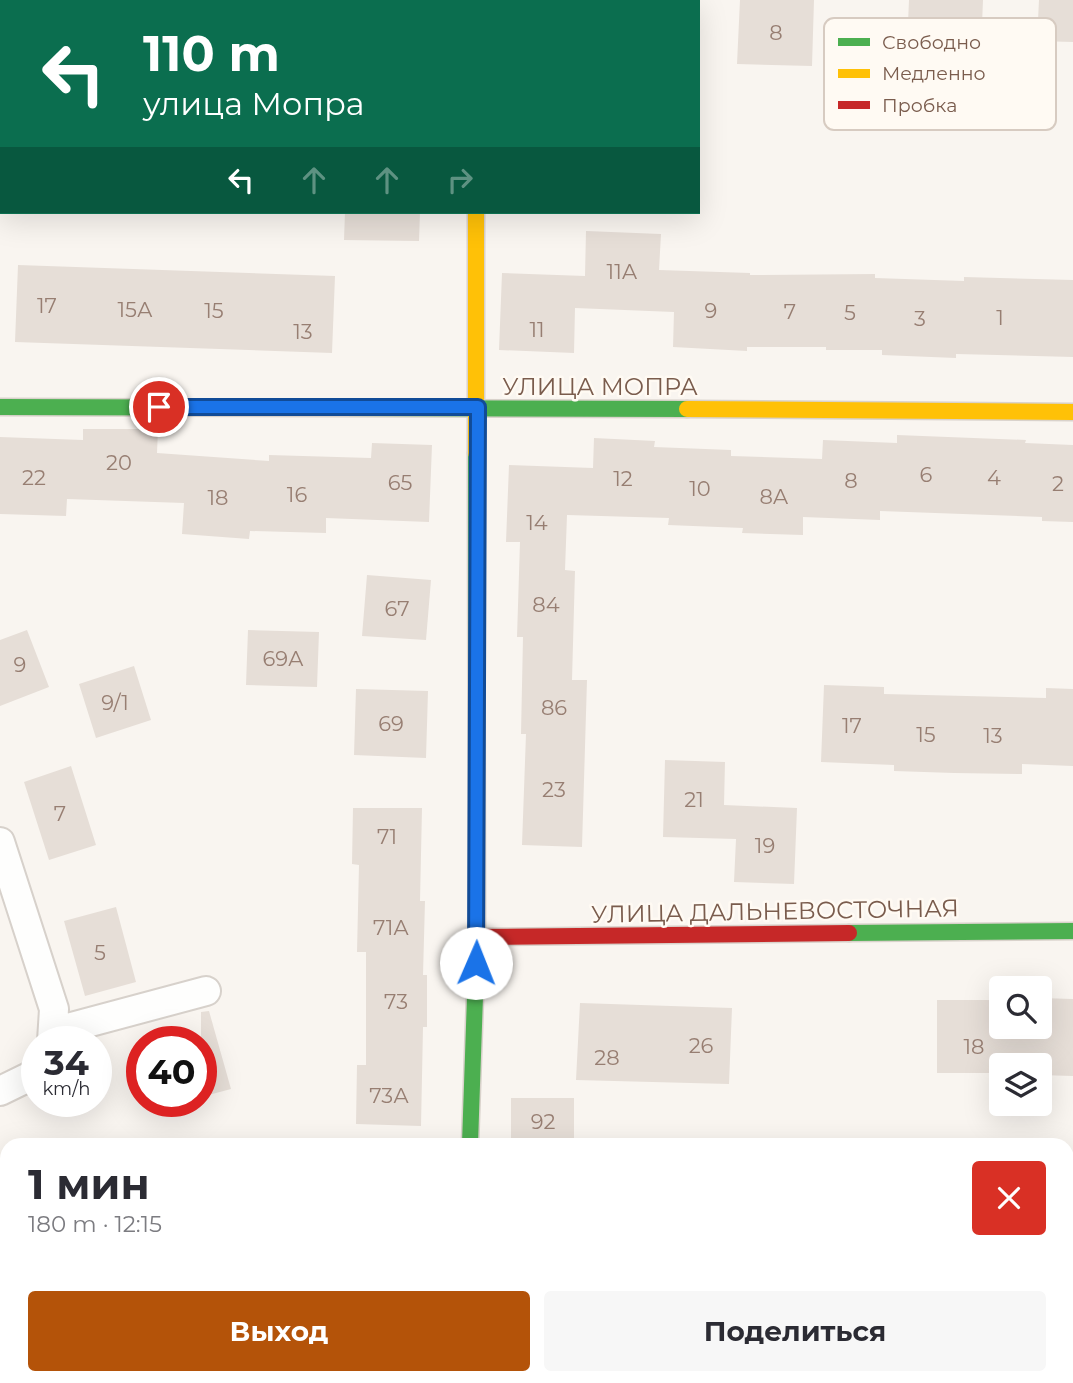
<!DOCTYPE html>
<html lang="ru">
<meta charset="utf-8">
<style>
body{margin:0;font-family:Montserrat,sans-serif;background:#f7f7f7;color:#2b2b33;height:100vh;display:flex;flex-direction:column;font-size:26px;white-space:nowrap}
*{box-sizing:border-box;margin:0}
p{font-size:23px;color:#7c7c81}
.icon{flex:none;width:38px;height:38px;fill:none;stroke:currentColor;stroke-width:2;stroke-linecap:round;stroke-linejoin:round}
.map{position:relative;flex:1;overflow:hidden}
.panel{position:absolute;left:0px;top:1138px;width:1074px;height:247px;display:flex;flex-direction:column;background:#fff;border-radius:21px 21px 0 0;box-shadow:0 7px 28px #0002}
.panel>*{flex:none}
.banner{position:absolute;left:0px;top:0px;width:700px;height:214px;box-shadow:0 7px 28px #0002;background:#0b6e4f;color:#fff;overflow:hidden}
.buttons{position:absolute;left:989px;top:976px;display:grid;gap:14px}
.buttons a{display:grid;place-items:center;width:63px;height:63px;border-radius:7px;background:#fff;box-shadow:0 7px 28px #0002;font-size:35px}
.speed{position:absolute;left:21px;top:1026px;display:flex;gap:14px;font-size:35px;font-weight:700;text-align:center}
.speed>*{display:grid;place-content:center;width:91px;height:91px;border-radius:50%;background:#fff;box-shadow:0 7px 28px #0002;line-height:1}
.speed small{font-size:18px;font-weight:400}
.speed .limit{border:10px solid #d22;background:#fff;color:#111}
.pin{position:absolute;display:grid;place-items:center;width:60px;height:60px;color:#fff;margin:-30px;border:4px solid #fff;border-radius:50%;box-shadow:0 2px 7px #0007}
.me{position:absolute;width:77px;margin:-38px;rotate:1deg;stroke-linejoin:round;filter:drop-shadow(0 0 5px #0008)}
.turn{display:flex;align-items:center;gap:24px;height:147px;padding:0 28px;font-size:32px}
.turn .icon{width:91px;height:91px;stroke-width:2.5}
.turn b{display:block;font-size:49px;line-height:60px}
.lanes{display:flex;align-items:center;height:66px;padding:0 28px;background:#0003;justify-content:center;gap:35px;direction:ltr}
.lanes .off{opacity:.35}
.round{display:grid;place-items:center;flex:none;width:74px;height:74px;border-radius:7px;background:#f7f7f7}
.headline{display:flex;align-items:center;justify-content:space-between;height:119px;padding:0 28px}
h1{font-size:42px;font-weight:700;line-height:52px}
.primary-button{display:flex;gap:14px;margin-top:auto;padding:14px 28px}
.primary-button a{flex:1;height:80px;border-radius:7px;background:#b45309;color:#fff;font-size:28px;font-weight:700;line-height:80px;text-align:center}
.primary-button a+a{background:#f7f7f7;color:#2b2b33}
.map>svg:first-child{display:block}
</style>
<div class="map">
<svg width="1073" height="1383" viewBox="0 0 1073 1383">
<rect width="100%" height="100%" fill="#f9f5f0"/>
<path fill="#e6ded7" d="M 740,0 L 814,0 L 812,66 L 737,64 Z
M 909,0 L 983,0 L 980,73 L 906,70 Z
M 1039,0 L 1073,0 L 1073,42 L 1037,41 Z
M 345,212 L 420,212 L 419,241 L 344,240 Z
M 586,231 L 661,234 L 659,270 L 750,273 L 750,275 L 875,274 L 875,278 L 964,281 L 964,277 L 1073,280 L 1073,357 L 956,354 L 956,358 L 882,355 L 882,350 L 826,350 L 826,347 L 747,347 L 747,351 L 673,347 L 674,312 L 575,308 L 574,353 L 499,350 L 502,273 L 585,276 Z
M 18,265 L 335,276 L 332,353 L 15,342 Z
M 83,429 L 158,429 L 157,453 L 269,461 L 269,455 L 371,458 L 372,443 L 432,445 L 429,522 L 326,518 L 326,533 L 250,531 L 249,539 L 182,534 L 184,503 L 67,499 L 66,516 L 0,514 L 0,437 L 83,440 Z
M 897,435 L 1026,440 L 1025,443 L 1073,445 L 1073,522 L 1042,521 L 1042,517 L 880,511 L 880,520 L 803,517 L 803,535 L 742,533 L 743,528 L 668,525 L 669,518 L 567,515 L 565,570 L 575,571 L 572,680 L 587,680 L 582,847 L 522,845 L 526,734 L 521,734 L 523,637 L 517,637 L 520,542 L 506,542 L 509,465 L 593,468 L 594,438 L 655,441 L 654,447 L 731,450 L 731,456 L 822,459 L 823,440 L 897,443 Z
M 367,575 L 431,580 L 426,640 L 362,636 Z
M 27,630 L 49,687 L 0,706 L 0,640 Z
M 248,630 L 319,632 L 317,687 L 246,685 Z
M 134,666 L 151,720 L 96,738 L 79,684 Z
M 824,685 L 884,687 L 884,694 L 1046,698 L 1046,688 L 1073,689 L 1073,766 L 1022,764 L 1022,774 L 954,773 L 894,771 L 894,765 L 821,762 Z
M 356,689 L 428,691 L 426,758 L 354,755 Z
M 665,760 L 725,762 L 724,805 L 797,808 L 794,884 L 734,882 L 736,839 L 663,837 Z
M 71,766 L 96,845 L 49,860 L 24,782 Z
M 353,808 L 422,808 L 420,901 L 425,901 L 423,975 L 427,975 L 427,1027 L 423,1027 L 421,1126 L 356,1124 L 357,1065 L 366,1065 L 366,952 L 357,952 L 359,865 L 352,864 Z
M 116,907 L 136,982 L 85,996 L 64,921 Z
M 1040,998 L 1073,999 L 1073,1076 L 1040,1075 L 1040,1066 L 1001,1066 L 1001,1073 L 937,1073 L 937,1000 L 1001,1000 L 1001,1027 L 1040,1027 Z
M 580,1003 L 732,1008 L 729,1084 L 576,1080 Z
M 209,1011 L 231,1089 L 201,1097 L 201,1012 Z
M 511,1098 L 574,1098 L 574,1144 L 511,1144 Z"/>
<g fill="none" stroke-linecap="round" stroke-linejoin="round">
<defs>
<path id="street" d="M 474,0 L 474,2
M 0,842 L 54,1009 L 52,1041
M 53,1032 L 206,991
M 0,1091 L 37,1073
M 0,1357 L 7,1366
M 463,1383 L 463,1377"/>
<path id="fast" d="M 0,407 L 687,409
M 849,933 L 1073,931
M 470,1144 L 477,937 L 476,453"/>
<path id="slow" d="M 476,212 L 476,453
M 687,409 L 1073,412"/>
<path id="jam" d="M 477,937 L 849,933"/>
</defs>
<use href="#street" stroke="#d7d1cb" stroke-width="32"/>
<use href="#fast" stroke="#d9d2cb" stroke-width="19"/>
<use href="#slow" stroke="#d9d2cb" stroke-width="19"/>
<use href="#jam" stroke="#d9d2cb" stroke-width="19"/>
<use href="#street" stroke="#fefefd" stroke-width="28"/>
<use href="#fast" stroke="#4caf50" stroke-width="16"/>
<use href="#slow" stroke="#ffc107" stroke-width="16"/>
<use href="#jam" stroke="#c62828" stroke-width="16"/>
</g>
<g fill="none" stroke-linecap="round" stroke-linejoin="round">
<defs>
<path id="route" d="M 159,407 L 478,407 L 476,963"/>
</defs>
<use href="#route" stroke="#114b97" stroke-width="18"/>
<use href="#route" stroke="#1a73e8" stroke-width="12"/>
</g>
<g text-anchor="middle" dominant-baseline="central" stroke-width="5" stroke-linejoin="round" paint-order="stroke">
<g font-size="21" fill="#977e72">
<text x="776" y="32">8</text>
<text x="622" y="271">11А</text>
<text x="47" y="305">17</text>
<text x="135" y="309">15А</text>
<text x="214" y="310">15</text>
<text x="711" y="310">9</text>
<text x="790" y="311">7</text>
<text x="850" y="312">5</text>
<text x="1000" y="317">1</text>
<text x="920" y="318">3</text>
<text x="537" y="329">11</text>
<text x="303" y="331">13</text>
<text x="119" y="462">20</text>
<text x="926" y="474">6</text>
<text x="34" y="477">22</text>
<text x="994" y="477">4</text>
<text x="623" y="478">12</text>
<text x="851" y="480">8</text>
<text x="400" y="482">65</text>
<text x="1058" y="483">2</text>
<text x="700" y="488">10</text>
<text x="297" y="494">16</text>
<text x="774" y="496">8А</text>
<text x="218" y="497">18</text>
<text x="537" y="522">14</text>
<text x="546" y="604">84</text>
<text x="397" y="608">67</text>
<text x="283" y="658">69А</text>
<text x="20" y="664">9</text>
<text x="115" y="702">9/1</text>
<text x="554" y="707">86</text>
<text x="391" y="723">69</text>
<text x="852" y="725">17</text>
<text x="926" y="734">15</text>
<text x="993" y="735">13</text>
<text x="554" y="789">23</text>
<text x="694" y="799">21</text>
<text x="60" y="813">7</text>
<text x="387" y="836">71</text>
<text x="765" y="845">19</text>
<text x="391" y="927">71А</text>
<text x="100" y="952">5</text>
<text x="396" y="1001">73</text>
<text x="701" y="1045">26</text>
<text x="974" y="1046">18</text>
<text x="607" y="1057">28</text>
<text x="389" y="1095">73А</text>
<text x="543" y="1121">92</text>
</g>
<g font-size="24" fill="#7a5c4d" stroke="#fffaf3">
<text x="600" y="386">УЛИЦА МОПРА</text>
<text transform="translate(775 911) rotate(-1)">УЛИЦА ДАЛЬНЕВОСТОЧНАЯ</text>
</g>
</g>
<rect x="824" y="18" width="232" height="112" rx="10" fill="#fffaf3" stroke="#d7cbc1" stroke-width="2"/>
<rect x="838" y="38" width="32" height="8" fill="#4caf50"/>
<rect x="838" y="69" width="32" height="9" fill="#ffc107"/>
<rect x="838" y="101" width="32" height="8" fill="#c62828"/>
<g font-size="19" fill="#7a5c4d">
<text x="882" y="49">Свободно</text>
<text x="882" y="80">Медленно</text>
<text x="882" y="112">Пробка</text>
</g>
</svg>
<div class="buttons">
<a><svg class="icon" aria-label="search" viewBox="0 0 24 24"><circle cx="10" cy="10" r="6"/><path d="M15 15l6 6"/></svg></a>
<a><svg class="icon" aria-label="layers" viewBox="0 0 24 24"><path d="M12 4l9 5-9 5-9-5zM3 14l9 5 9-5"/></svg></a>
</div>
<div class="speed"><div>34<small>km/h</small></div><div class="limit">40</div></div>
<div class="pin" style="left:159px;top:407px;background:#d93025"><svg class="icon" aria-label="arrive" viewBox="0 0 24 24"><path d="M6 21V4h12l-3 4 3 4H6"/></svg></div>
<svg class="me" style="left:476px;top:963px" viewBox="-20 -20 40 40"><circle r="19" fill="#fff"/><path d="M0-13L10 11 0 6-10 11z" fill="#1a73e8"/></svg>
<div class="banner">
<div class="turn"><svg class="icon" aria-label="left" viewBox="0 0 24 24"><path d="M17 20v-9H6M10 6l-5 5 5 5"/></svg><div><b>110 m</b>улица Мопра</div></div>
<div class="lanes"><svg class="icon" aria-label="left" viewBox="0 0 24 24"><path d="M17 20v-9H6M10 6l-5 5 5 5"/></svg><svg class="icon off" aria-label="ahead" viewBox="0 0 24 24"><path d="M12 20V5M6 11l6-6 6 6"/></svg><svg class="icon off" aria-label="ahead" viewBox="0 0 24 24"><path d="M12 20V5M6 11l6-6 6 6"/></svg><svg class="icon off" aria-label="right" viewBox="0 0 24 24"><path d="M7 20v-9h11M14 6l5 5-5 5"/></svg></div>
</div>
<section class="panel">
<div class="headline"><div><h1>1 мин</h1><p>180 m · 12:15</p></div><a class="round" style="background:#d93025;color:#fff"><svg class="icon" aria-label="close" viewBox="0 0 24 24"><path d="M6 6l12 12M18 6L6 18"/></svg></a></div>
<div class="primary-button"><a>Выход</a><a>Поделиться</a></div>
</section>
</div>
